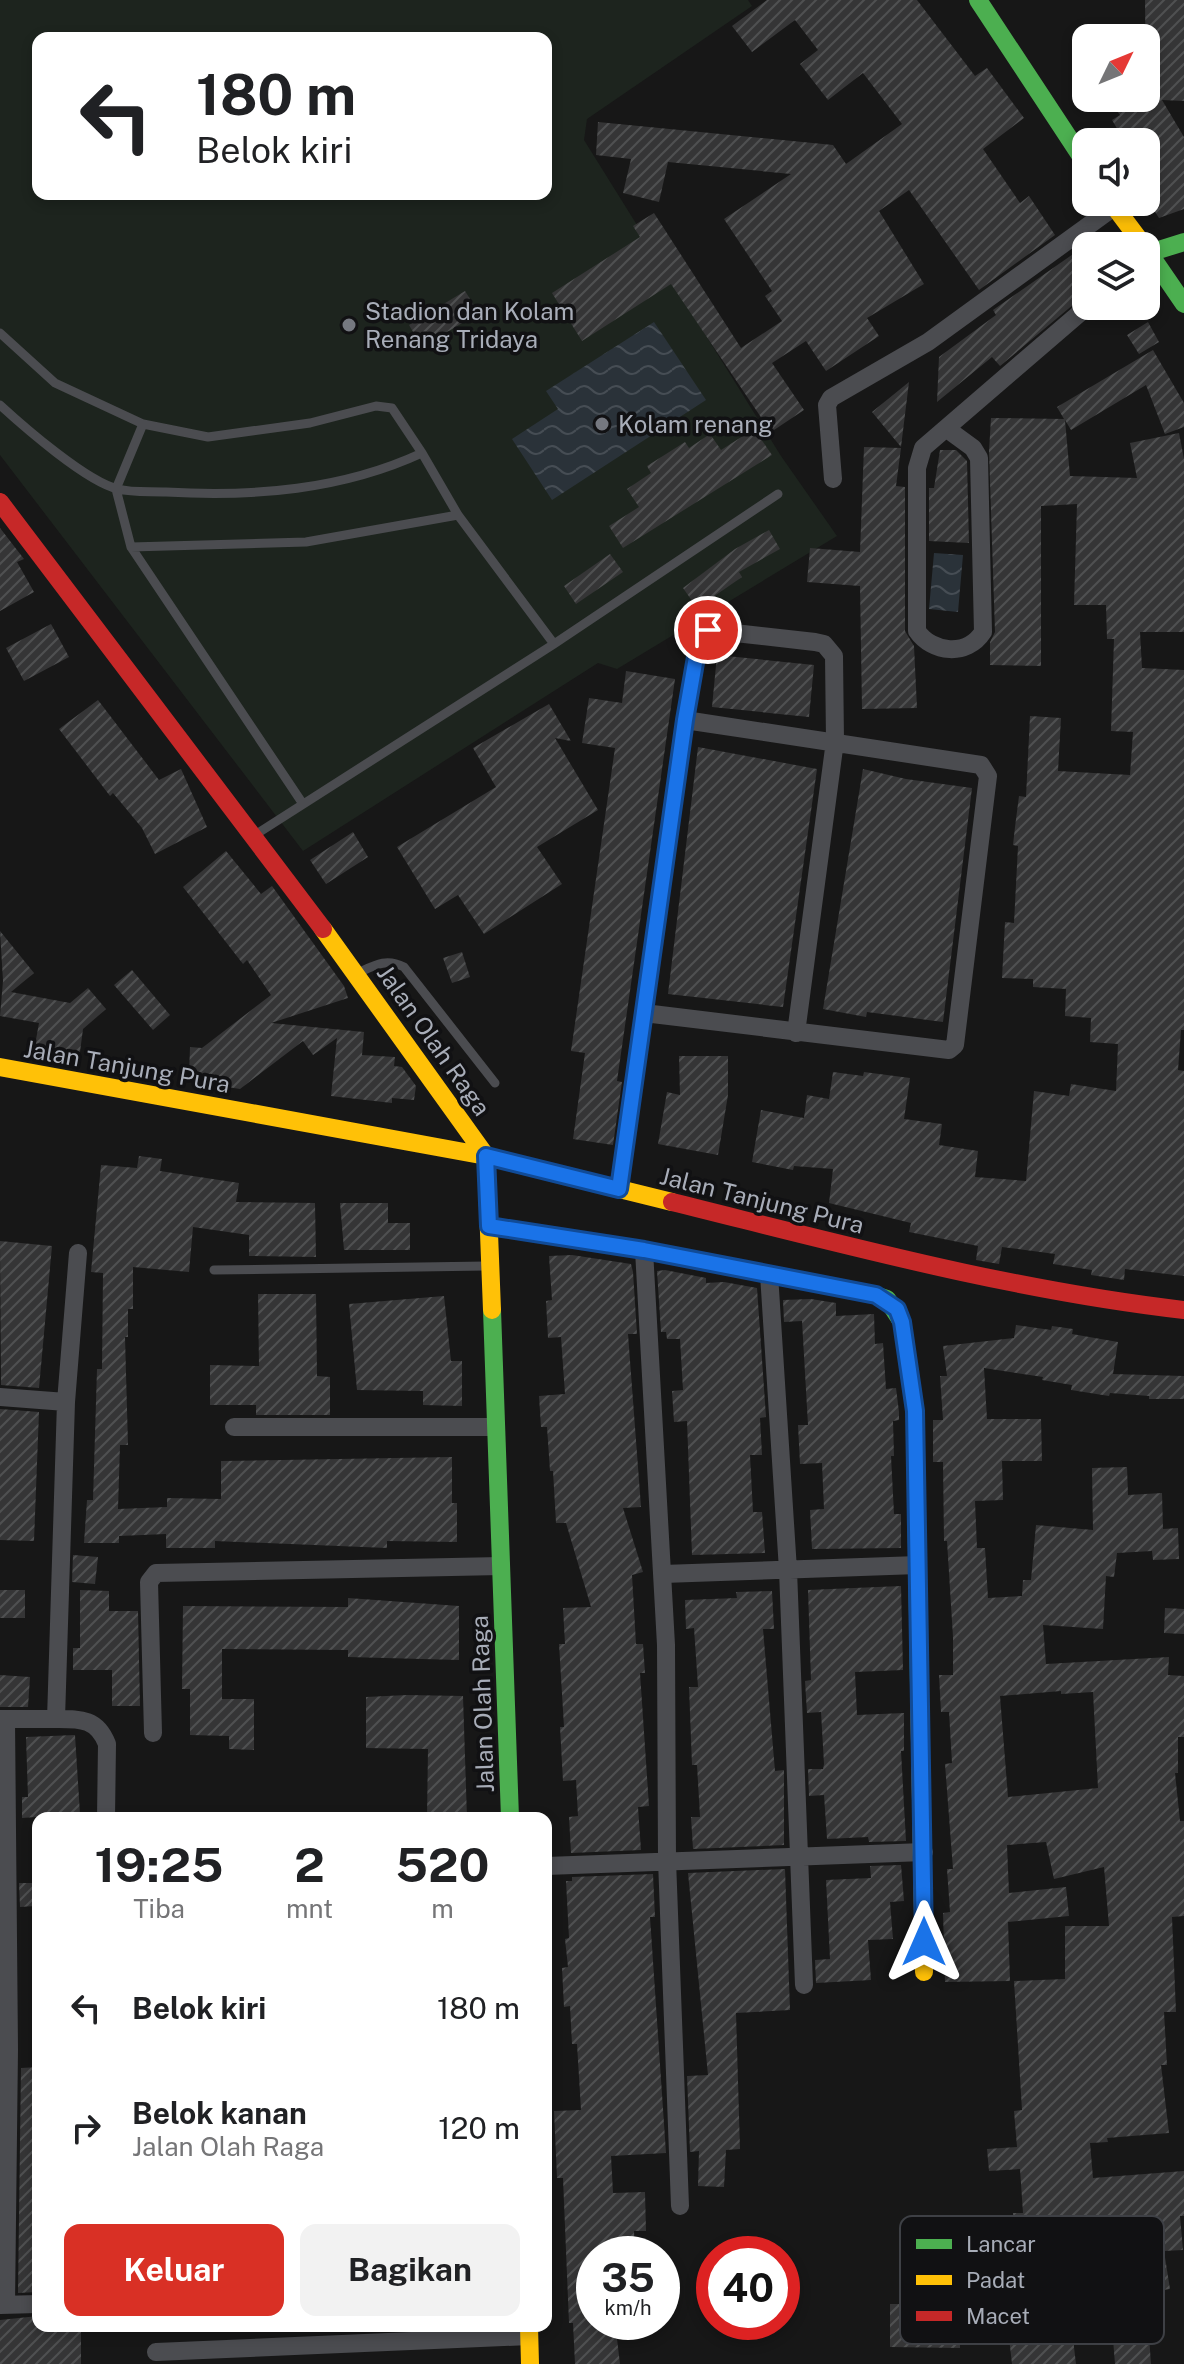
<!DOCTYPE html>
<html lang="id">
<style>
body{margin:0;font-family:"Public Sans",sans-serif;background:#f2f2f2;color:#202124;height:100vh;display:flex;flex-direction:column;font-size:30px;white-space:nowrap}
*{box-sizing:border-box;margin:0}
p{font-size:26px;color:#757577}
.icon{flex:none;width:44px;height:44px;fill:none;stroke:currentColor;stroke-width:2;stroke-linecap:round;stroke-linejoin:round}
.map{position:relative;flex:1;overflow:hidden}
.details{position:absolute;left:32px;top:1812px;width:520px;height:520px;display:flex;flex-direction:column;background:#fff;border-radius:16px;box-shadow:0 4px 12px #0003}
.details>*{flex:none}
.top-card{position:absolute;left:32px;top:32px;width:520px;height:168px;border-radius:16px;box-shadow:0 4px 12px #0003;background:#fff;color:#202124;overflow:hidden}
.needle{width:52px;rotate:47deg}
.buttons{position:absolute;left:1072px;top:24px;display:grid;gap:16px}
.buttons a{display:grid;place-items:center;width:88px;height:88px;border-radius:16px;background:#fff;box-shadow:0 4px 12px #0003;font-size:40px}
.speed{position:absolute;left:576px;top:2236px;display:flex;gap:16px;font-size:40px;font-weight:700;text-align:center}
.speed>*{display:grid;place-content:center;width:104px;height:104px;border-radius:50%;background:#fff;box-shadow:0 4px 12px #0003;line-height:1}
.speed small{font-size:20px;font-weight:400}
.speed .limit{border:12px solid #d22;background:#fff;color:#111}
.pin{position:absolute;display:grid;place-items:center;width:68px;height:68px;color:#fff;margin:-34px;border:4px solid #fff;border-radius:50%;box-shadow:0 2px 8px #0007}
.me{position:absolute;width:88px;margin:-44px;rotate:0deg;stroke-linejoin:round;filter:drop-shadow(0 0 6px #0008)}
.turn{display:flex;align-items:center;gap:28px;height:168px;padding:0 32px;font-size:36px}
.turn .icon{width:104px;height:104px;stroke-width:2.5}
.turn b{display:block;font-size:56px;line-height:68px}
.eta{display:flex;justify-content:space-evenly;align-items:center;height:136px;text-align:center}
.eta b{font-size:48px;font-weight:700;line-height:56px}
.primary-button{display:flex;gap:16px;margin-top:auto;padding:16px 32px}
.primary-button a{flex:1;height:92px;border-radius:16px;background:#d93025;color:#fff;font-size:32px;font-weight:700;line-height:92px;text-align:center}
.primary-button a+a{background:#f2f2f2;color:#202124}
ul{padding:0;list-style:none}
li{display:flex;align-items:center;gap:24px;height:120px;padding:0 32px}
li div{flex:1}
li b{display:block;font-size:30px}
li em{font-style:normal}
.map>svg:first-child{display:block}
</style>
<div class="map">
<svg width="1184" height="2364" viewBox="0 0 1184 2364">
<defs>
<pattern id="water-waves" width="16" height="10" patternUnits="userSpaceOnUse" patternTransform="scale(2)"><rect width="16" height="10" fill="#2a3239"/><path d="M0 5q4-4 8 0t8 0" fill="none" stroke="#464d54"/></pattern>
<pattern id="building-hatch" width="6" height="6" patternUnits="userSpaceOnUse" patternTransform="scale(2)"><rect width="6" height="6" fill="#353536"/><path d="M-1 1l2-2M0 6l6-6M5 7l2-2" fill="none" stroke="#4f5051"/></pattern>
</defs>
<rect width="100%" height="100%" fill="#171717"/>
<path fill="#1d241e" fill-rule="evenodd" d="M 0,0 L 748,0 L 752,6 L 587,119 L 584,140 L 781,456 L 837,536 L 617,669 L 598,663 L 303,851 L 0,455 ZM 38,38 L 546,38 L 546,194 L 38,194 Z"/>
<path fill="url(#water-waves)" d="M 654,322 L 706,400 L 552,500 L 512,439 L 558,409 L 546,391 Z
M 934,553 L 963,555 L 958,612 L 929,609 Z"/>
<path fill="url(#building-hatch)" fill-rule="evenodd" d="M 767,0 L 917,0 L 975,76 L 987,68 L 1024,118 L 983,149 L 1020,203 L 1029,196 L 1055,235 L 979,290 L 909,190 L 879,211 L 924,284 L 867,318 L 879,336 L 826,371 L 806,341 L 772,363 L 804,410 L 771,432 L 671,284 L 582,341 L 552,293 L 640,237 L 633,226 L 654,213 L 741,348 L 782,321 L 765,296 L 772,291 L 724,219 L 791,174 L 668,162 L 659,202 L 623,193 L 631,159 L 596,155 L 598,122 L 833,145 L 846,164 L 902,124 L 863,73 L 828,100 L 800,64 L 818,50 L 795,20 L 752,52 L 732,26 Z
M 1145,0 L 1184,0 L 1184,101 L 1162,100 L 1184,137 L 1184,209 L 1159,218 L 1146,198 L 1146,142 L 1125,142 L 1112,120 L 1120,115 L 1107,98 L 1146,98 Z
M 1086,245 L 1086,294 L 1000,366 L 992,357 L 937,402 L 939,357 L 996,315 L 993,310 Z
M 465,291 L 479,313 L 422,347 L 409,325 Z
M 1148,322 L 1159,342 L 1139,354 L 1127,335 Z
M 1153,350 L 1184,403 L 1184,427 L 1165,434 L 1146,385 L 1071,430 L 1065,420 L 1070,476 L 1137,478 L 1130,443 L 1179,433 L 1184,459 L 1184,632 L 1140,632 L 1142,668 L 1184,670 L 1184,1030 L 1181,1030 L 1178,1070 L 1184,1071 L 1184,1276 L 1125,1269 L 1124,1280 L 1091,1275 L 1092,1270 L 1053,1264 L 1055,1254 L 1002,1247 L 999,1264 L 976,1260 L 978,1246 L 909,1232 L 911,1223 L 829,1203 L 833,1169 L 794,1166 L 793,1170 L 752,1162 L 761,1110 L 804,1118 L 807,1095 L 829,1099 L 833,1072 L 863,1076 L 864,1072 L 910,1078 L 904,1119 L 942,1124 L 939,1145 L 978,1151 L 975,1177 L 1026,1181 L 1034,1091 L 1069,1096 L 1071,1084 L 1116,1091 L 1118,1044 L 1090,1042 L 1091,1018 L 1065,1016 L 1066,989 L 1033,987 L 1033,979 L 1002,978 L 1005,922 L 1014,923 L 1018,846 L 1013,845 L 1015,827 L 1019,796 L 1026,797 L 1030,716 L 1061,718 L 1058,771 L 1130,775 L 1133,732 L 1111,731 L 1114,639 L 1107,639 L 1106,605 L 1074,605 L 1077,504 L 1041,506 L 1041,666 L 990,665 L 990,642 L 995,632 L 989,451 L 991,418 L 1064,419 L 1057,407 Z
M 909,382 L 901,447 L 872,412 Z
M 754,429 L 772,455 L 623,548 L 609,526 L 639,507 L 627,489 L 651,473 L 647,466 L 685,442 L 689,448 L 710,434 L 721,450 Z
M 864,447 L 901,448 L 896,486 L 905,487 L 905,631 L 914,646 L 917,708 L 862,709 L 860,586 L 807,582 L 810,548 L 860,552 Z
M 940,450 L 956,450 L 967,461 L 969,543 L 929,541 L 929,488 L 934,488 Z
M 0,528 L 24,559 L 17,562 L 34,592 L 0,611 Z
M 769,530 L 780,549 L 739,572 L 742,577 L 697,608 L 683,588 L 735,549 Z
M 610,554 L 623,572 L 576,604 L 564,586 Z
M 51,624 L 69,657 L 24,681 L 6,648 Z
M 717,655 L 814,665 L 809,717 L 712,707 Z
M 626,671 L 675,679 L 617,1081 L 622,1082 L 613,1145 L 573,1139 L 585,1053 L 571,1051 L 615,748 L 582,743 L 589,698 L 622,703 Z
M 98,700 L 159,780 L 181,769 L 207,827 L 155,854 L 142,828 L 113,793 L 110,796 L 59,729 Z
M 549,704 L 571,741 L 555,738 L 598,810 L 537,847 L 562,884 L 484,934 L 458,895 L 435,909 L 397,847 L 496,787 L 473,748 Z
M 698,747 L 817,769 L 783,1007 L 668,994 Z
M 863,769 L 906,779 L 972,788 L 943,1022 L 867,1012 L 866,1017 L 823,1009 Z
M 353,832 L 368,857 L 326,884 L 310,860 Z
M 226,851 L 261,894 L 272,886 L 344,986 L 348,998 L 271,1023 L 364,1032 L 362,1055 L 395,1057 L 394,1066 L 402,1067 L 416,1086 L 414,1100 L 392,1098 L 392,1103 L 331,1096 L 337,1038 L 313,1055 L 303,1041 L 240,1089 L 215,1085 L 216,1076 L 189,1074 L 190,1047 L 202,1048 L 271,995 L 247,960 L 243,964 L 183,887 Z
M 0,931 L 34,973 L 11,992 L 70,1003 L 88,988 L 106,1009 L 83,1029 L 80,1052 L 35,1045 L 39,1023 L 0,1016 L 3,981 Z
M 462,952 L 470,977 L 452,983 L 443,958 Z
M 132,970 L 170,1015 L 153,1030 L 114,985 Z
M 679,1056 L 728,1056 L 728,1095 L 718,1155 L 658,1144 L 667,1092 L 680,1095 Z
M 139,1156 L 162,1159 L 160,1171 L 239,1183 L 236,1202 L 315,1203 L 316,1257 L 249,1256 L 249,1235 L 193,1227 L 189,1272 L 133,1267 L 133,1309 L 128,1309 L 128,1337 L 125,1337 L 128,1445 L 120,1445 L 118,1509 L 167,1507 L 167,1498 L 221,1499 L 221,1461 L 452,1457 L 452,1503 L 457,1503 L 457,1542 L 387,1541 L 387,1548 L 215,1541 L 215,1548 L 166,1548 L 166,1534 L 119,1536 L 119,1543 L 84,1543 L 87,1500 L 93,1500 L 97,1369 L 102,1369 L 103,1273 L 91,1272 L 101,1165 L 137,1168 Z
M 340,1203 L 388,1203 L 388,1223 L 410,1223 L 410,1250 L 344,1250 Z
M 0,1241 L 52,1246 L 39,1388 L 1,1385 Z
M 572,1255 L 631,1264 L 633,1272 L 637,1334 L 628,1334 L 641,1507 L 623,1508 L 643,1572 L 632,1575 L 636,1644 L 643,1644 L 645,1673 L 640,1673 L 649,1806 L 638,1807 L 641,1850 L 571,1853 L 569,1817 L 578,1816 L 576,1780 L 563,1781 L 560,1727 L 564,1727 L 559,1644 L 565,1644 L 563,1608 L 591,1607 L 566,1523 L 556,1523 L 553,1471 L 550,1471 L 547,1427 L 541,1427 L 539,1396 L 565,1394 L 561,1337 L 548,1338 L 546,1301 L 552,1300 L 549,1256 Z
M 665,1270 L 706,1278 L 706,1283 L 724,1282 L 757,1288 L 766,1417 L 760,1418 L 762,1455 L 750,1455 L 753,1512 L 762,1512 L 765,1553 L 692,1555 L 687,1421 L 674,1422 L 672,1391 L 683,1390 L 680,1339 L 667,1339 L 666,1332 L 661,1332 L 657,1271 Z
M 258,1294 L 316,1294 L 317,1376 L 330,1377 L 330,1415 L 256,1415 L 256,1405 L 210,1405 L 210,1365 L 259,1366 Z
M 444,1296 L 451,1361 L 462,1361 L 462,1406 L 423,1405 L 423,1391 L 357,1390 L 349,1304 Z
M 811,1299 L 836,1303 L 836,1316 L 874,1314 L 875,1344 L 883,1343 L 886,1389 L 896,1388 L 899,1412 L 899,1420 L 893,1421 L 894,1456 L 891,1456 L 894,1514 L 901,1514 L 901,1548 L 812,1549 L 810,1510 L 824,1509 L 822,1463 L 800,1464 L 798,1425 L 808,1425 L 802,1321 L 784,1322 L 783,1300 Z
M 1016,1325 L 1051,1330 L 1052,1326 L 1073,1329 L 1072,1334 L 1118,1342 L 1113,1374 L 1184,1376 L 1184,1399 L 1149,1399 L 1149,1396 L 1110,1393 L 1109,1396 L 1071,1390 L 1072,1385 L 1042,1380 L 1043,1377 L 984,1368 L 987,1419 L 1041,1419 L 1042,1461 L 1002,1461 L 1003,1500 L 975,1501 L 977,1548 L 985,1548 L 988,1598 L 1022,1596 L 1023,1580 L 1031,1580 L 1036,1525 L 1093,1530 L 1092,1468 L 1127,1467 L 1128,1495 L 1162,1493 L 1163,1529 L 1178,1528 L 1179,1559 L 1153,1560 L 1152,1551 L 1117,1553 L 1114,1577 L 1106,1576 L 1103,1629 L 1043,1625 L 1046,1664 L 1169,1657 L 1168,1675 L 1184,1676 L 1184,1737 L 1178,1737 L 1178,1773 L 1175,1773 L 1180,1821 L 1184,1821 L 1184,1916 L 1172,1917 L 1176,2012 L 1164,2012 L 1167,2065 L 1161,2065 L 1169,2133 L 1107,2138 L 1108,2142 L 1090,2143 L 1093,2178 L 1184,2171 L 1184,2216 L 1180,2216 L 1183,2250 L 1164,2251 L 1170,2289 L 1095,2300 L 1095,2305 L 1069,2305 L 1076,2364 L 1012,2364 L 1007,2320 L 1049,2316 L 1047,2256 L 1017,2258 L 1013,2213 L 1023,2213 L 1020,2169 L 989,2171 L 987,2149 L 1017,2147 L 1014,2111 L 1022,2110 L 1014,1981 L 1065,1979 L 1065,1926 L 1109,1926 L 1104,1867 L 1054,1879 L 1046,1842 L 1007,1845 L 1009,1893 L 1066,1887 L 1069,1916 L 1008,1922 L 1010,1981 L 945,1982 L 943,1913 L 950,1912 L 947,1869 L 953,1869 L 945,1764 L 952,1763 L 949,1712 L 941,1712 L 939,1675 L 953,1675 L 953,1637 L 947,1541 L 944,1541 L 943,1462 L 933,1462 L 933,1420 L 943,1420 L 940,1376 L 947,1376 L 943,1346 L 1014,1338 ZM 1061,1691 L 1061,1694 L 1093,1692 L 1098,1788 L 1008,1797 L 1000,1696 Z
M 0,1409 L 39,1412 L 34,1541 L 0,1540 Z
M 73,1555 L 98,1557 L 95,1584 L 72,1582 Z
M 901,1586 L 903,1670 L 855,1672 L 857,1715 L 904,1713 L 904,1751 L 901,1751 L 906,1841 L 869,1842 L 868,1837 L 827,1839 L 824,1795 L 809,1796 L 808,1769 L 823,1769 L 824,1764 L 821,1712 L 807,1713 L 805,1681 L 811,1680 L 808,1590 Z
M 0,1590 L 25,1590 L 25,1618 L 0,1618 Z
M 80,1590 L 109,1591 L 109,1611 L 138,1611 L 140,1706 L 112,1706 L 112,1670 L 73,1670 L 73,1648 L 80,1648 Z
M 772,1591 L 774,1629 L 763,1629 L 775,1771 L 784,1770 L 784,1845 L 693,1849 L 691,1817 L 700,1817 L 697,1765 L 692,1765 L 689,1687 L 698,1687 L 694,1628 L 686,1629 L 685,1600 L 737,1598 L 736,1592 Z
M 348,1598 L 459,1606 L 459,1660 L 348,1657 L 348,1650 L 222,1649 L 222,1699 L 254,1699 L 254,1750 L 229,1749 L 229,1736 L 190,1735 L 190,1689 L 182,1689 L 183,1606 L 348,1607 Z
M 1165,1608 L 1184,1609 L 1184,1634 L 1164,1633 Z
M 0,1675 L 30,1677 L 28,1707 L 0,1707 Z
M 407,1695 L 463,1696 L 467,1818 L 427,1818 L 428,1749 L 366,1748 L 366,1697 Z
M 75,1735 L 80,1814 L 22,1818 L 22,1797 L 28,1797 L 26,1737 Z
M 901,1865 L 904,1901 L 890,1902 L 893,1939 L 868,1940 L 871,1980 L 816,1983 L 815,1960 L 830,1959 L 826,1880 L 871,1878 L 870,1866 Z
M 785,1869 L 790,2010 L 736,2013 L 740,2149 L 726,2150 L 724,2187 L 698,2186 L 699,2151 L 690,2152 L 687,2076 L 708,2075 L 688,1873 Z
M 653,1874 L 655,1917 L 650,1917 L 666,2153 L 611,2156 L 613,2193 L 645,2192 L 646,2231 L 634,2231 L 635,2254 L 594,2254 L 594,2322 L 615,2322 L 620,2364 L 575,2364 L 573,2323 L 569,2323 L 563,2178 L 557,2178 L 554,2111 L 581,2110 L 577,2044 L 572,2044 L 570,2006 L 564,2007 L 562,1968 L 568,1967 L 565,1939 L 569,1938 L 566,1881 L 572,1881 L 572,1877 Z
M 19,1883 L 35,1883 L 36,1906 L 20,1907 Z
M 38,2067 L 38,2292 L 18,2293 L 21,2068 Z
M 890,2304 L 960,2304 L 960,2348 L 890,2347 Z
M 38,2316 L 38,2326 L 81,2327 L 81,2364 L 0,2364 L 0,2320 Z
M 1149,2336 L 1151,2364 L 1115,2364 L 1113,2339 Z"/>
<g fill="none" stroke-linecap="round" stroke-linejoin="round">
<path stroke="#4b4c50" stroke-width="9" d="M 0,333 L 55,383 L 143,424 L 208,437 L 310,423 L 376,406 L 392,408 L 422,453
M 0,405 C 24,427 87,482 118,489 C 133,493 151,491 166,492 C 254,497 342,490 422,453 L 458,515 L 554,644
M 143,424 L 116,489 L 131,547 L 306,542 L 458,515
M 131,547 L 303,804
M 258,833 L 554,644 L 778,494
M 358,973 C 375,965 386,958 404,967 L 495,1083
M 214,1270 L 486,1266"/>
<path stroke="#4b4c50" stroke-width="18" d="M 947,429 L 973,448 L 979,458 L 983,632 C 967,657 932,653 917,631 L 917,468 L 923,448 L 1088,306
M 833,479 L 827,405 L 831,398 L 928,342 L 1114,207
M 644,1013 L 949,1050 L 955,1045 L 988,776 L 981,765 L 685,720
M 619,1189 L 685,720 L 699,640 L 708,630 L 815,642 L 824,644 L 834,656 L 835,741 L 796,1033
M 644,1250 L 666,1645 L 667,1860 L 680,2206
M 769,1274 L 788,1570 L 804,1985
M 0,1397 L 66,1402
M 234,1427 L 496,1427
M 663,1574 L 918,1565
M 0,1719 L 56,1719 L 66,1402 L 78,1253
M 56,1719 C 80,1719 97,1718 107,1744 L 106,1818
M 6,1720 L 9,2049 L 6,2305
M 153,1733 L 149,1582 L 156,1573 L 501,1566
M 546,1866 L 924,1852
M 0,2305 L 38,2304
M 156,2352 L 529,2336"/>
<path stroke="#4caf50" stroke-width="18" d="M 978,0 L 1086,164
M 1184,242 L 1149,253 L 1184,304
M 872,1294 L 887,1299 L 902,1322 L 915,1411 L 919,1685
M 492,1310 L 510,1818"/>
<path stroke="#ffc107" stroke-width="18" d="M 1111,202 L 1144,246
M 323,929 L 486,1156 L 492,1310
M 0,1067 L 486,1156 L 672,1202
M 919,1685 L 924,1972
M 529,2326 L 530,2364"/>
<path stroke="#c62828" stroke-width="18" d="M 0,502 L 323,929
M 672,1202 C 842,1244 1010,1290 1184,1310
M 489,1226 L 644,1250 L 872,1294"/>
</g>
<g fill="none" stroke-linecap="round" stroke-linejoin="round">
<defs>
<path id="route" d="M 708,630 L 699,640 L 685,720 L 619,1189 L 486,1156 L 489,1226 L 644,1250 L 876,1295 L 897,1309 L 902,1322 L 915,1411 L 924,1942"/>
</defs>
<use href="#route" stroke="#114b97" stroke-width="20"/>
<use href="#route" stroke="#1a73e8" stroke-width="14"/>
</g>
<g fill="#757880" stroke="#111113" stroke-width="3">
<circle cx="349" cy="325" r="8"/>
<circle cx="602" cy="424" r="8"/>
</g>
<g text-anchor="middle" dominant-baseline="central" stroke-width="7" stroke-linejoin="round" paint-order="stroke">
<g font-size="24" fill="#a8adb8" stroke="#111113" text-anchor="start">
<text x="365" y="311">Stadion dan Kolam<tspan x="365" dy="28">Renang Tridaya</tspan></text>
<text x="618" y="424">Kolam renang</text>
</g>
<g font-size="24" fill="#a8adb8" stroke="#111113">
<text transform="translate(434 1040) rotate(55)">Jalan Olah Raga</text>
<text transform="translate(127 1066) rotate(10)">Jalan Tanjung Pura</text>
<text transform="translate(762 1200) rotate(14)">Jalan Tanjung Pura</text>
<text transform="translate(482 1704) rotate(-92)">Jalan Olah Raga</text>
</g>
</g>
<rect x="900" y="2216" width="264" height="128" rx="12" fill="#111113" stroke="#3e4045" stroke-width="2"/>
<rect x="916" y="2239" width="36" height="10" fill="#4caf50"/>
<rect x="916" y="2275" width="36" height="10" fill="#ffc107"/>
<rect x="916" y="2311" width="36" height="10" fill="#c62828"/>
<g font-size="22" fill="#a8adb8">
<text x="966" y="2252">Lancar</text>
<text x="966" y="2288">Padat</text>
<text x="966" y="2324">Macet</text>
</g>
</svg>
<div class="buttons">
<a><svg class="needle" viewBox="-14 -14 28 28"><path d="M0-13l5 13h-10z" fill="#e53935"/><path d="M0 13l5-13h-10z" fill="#757577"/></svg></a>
<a><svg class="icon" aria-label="sound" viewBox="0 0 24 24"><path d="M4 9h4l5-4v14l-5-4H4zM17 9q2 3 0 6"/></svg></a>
<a><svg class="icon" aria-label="layers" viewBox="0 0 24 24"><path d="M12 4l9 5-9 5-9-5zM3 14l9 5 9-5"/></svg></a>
</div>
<div class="speed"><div>35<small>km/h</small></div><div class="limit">40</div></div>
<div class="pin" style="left:708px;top:630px;background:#d93025"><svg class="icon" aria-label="arrive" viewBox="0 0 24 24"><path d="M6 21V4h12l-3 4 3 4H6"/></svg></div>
<svg class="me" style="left:924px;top:1942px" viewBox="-20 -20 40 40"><path d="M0-17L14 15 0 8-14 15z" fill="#1a73e8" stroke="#fff" stroke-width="4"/></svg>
<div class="top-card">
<div class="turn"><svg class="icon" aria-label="left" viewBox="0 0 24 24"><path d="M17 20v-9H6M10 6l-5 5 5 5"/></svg><div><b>180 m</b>Belok kiri</div></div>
</div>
<section class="details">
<div class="eta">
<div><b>19:25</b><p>Tiba</p></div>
<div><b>2</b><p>mnt</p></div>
<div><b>520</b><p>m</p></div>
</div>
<ul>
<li><svg class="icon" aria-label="left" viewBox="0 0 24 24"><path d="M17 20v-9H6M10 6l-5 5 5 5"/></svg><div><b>Belok kiri</b></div><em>180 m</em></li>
<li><svg class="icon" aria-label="right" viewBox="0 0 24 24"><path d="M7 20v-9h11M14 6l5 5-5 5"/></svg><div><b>Belok kanan</b><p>Jalan Olah Raga</p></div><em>120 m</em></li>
</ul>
<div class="primary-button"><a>Keluar</a><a>Bagikan</a></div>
</section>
</div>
